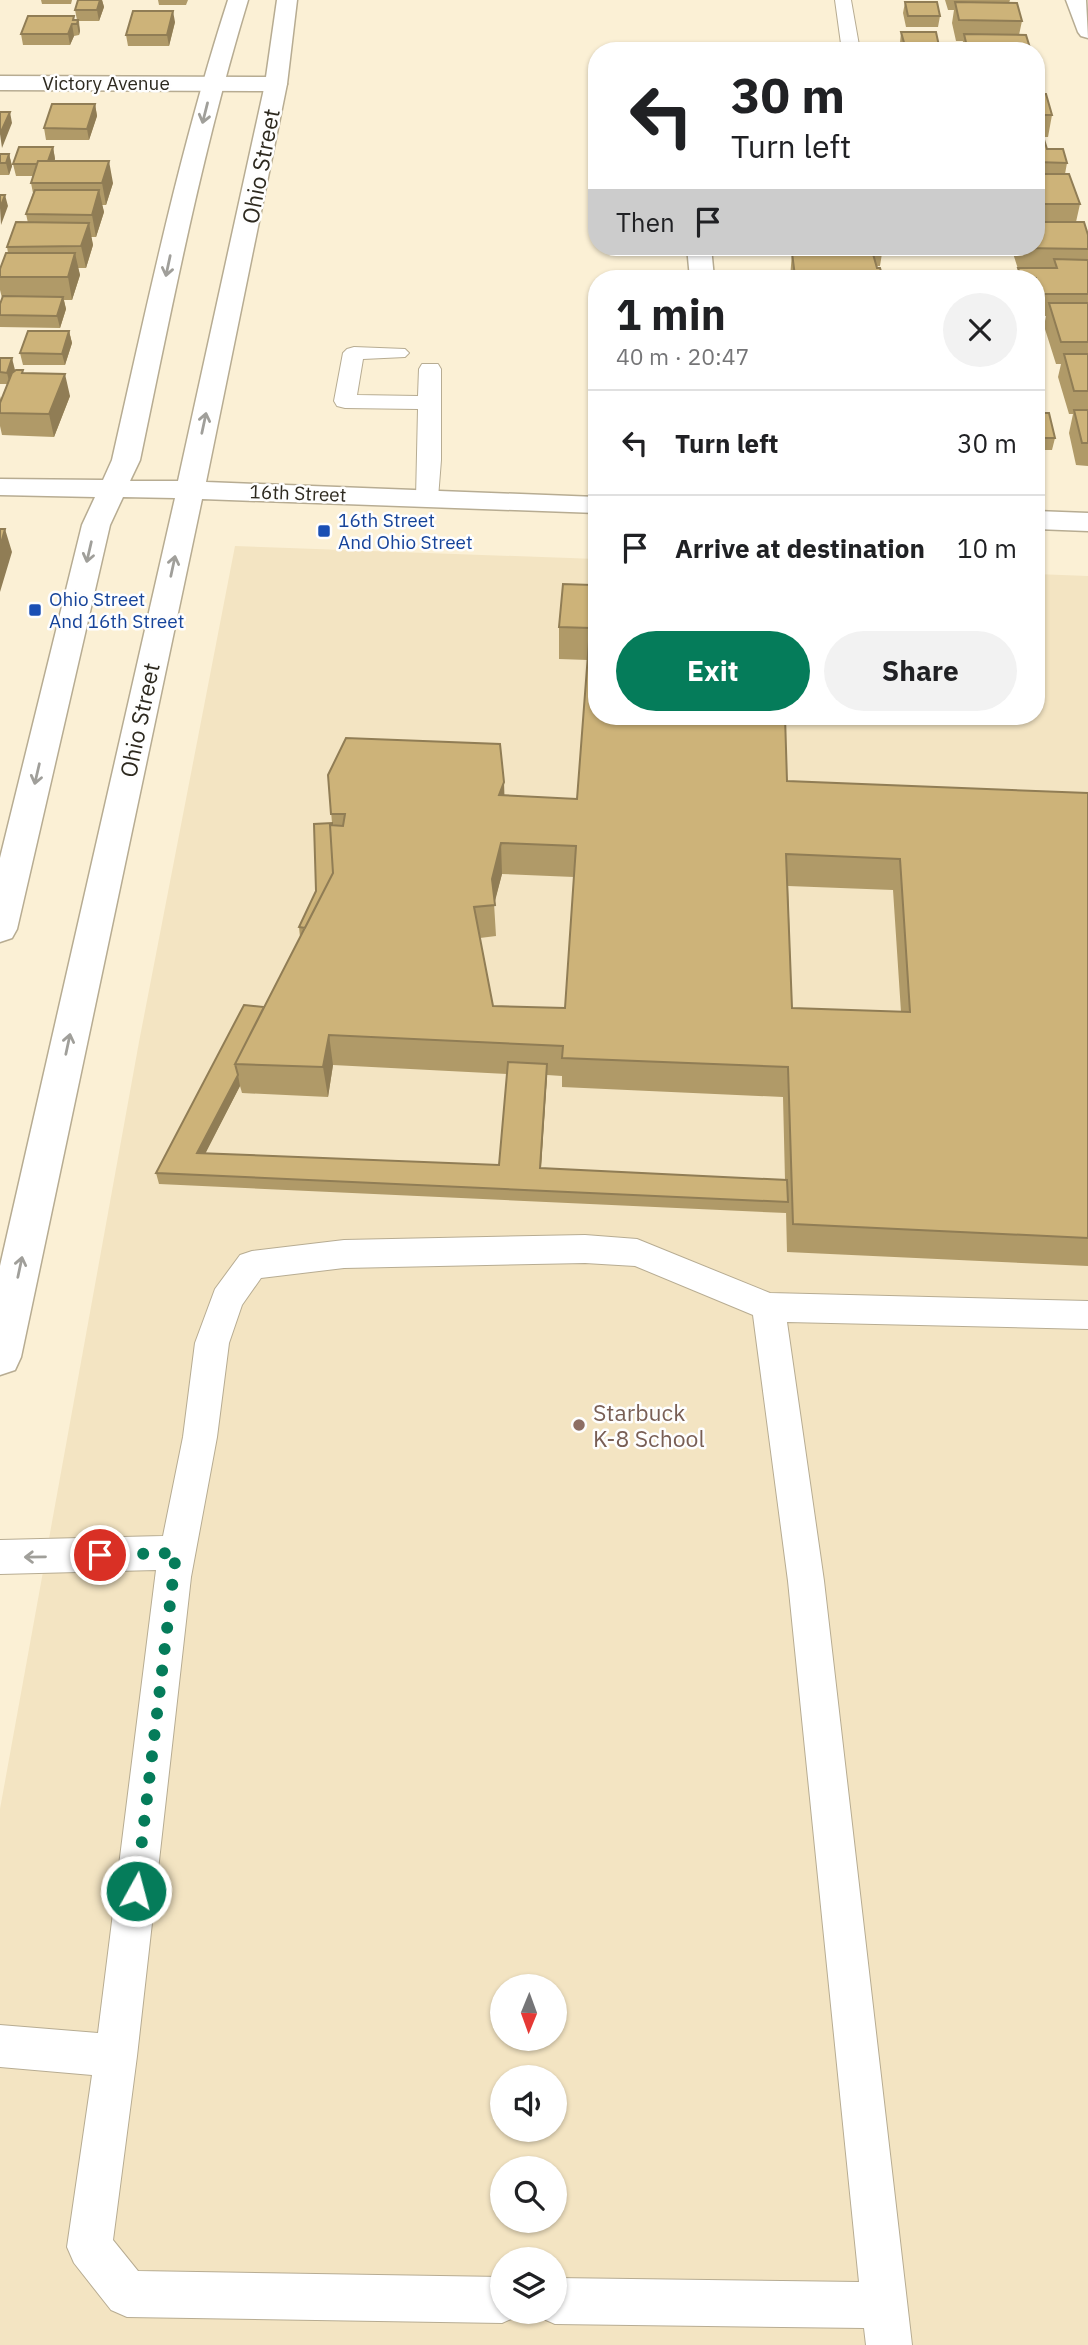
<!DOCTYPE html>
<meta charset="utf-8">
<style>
body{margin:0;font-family:"IBM Plex Sans",sans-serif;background:#f2f2f2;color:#202124;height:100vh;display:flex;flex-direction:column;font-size:26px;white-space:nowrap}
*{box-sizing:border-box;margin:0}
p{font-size:23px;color:#757577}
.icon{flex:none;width:38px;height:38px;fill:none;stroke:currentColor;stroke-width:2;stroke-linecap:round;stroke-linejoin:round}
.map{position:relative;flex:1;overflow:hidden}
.sheet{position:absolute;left:588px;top:270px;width:457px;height:455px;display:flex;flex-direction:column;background:#fff;border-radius:28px;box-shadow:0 2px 5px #0004}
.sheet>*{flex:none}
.guide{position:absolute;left:588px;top:42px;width:457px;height:214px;border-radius:28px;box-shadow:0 2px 5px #0004;background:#fff;color:#202124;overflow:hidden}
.needle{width:46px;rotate:181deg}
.tools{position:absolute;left:490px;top:1974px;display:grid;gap:14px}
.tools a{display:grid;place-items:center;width:77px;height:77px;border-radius:50%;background:#fff;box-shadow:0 2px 5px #0004;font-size:35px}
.pin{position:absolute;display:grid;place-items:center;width:60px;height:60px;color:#fff;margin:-30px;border:4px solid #fff;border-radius:50%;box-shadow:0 2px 7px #0007}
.me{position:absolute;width:77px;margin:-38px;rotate:7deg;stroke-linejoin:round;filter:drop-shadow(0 0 5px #0008)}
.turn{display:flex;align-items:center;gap:24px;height:147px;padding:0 28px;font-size:32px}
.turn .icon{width:91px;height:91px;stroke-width:2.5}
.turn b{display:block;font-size:49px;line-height:60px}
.then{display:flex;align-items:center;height:66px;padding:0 28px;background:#0003;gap:14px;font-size:26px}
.round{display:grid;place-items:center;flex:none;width:74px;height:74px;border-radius:37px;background:#f2f2f2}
.summary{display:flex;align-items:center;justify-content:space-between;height:119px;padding:0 28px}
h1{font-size:42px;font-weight:800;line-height:52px}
.primary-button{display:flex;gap:14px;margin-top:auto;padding:14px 28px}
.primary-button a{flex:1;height:80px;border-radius:42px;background:#057c5a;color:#fff;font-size:28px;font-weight:800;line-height:80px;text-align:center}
.primary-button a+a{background:#f2f2f2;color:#202124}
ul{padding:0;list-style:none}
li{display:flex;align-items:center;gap:21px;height:105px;padding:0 28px;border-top:2px solid #e0e0e0}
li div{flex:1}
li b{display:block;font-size:26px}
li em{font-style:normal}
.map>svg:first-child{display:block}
</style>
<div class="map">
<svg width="1088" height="2345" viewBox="0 0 1088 2345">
<rect width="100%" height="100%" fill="#fbf0d5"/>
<path fill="#f3e4c2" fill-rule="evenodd" d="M 235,546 L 597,559 L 597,716 L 1036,716 L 1036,574 L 1088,576 L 1088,2345 L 0,2345 L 0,1809 L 139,1042 ZM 502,1986 L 555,1986 L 555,2039 L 502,2039 ZM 502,2077 L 555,2077 L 555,2130 L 502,2130 ZM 502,2168 L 555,2168 L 555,2221 L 502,2221 ZM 502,2259 L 555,2259 L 555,2312 L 502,2312 Z"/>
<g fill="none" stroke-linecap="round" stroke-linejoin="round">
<defs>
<path id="service" d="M 835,0 L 851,0 L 860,51 L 842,51 Z
M 354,347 L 405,349 L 409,353 L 405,357 L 363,359 L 357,395 L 418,396 L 419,369 L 422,364 L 438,364 L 441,369 L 441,460 L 438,498 L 435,503 L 419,503 L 416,498 L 418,409 L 345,408 L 337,406 L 334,401 L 343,353 L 347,349 Z
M 585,1235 L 637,1239 L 770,1293 L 1088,1301 L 1088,1329 L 787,1322 L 824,1581 L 912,2345 L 866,2345 L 864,2328 L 555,2324 L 539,2317 L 537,2312 L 555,2312 L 555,2278 L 859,2282 L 788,1581 L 753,1315 L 635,1266 L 585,1263 L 344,1268 L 261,1278 L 242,1305 L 229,1343 L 217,1437 L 191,1577 L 137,2056 L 113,2240 L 138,2271 L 502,2277 L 502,2312 L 520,2312 L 518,2316 L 502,2323 L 127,2317 L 111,2310 L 74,2263 L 67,2247 L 92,2075 L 0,2067 L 0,2025 L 98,2033 L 156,1570 L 0,1574 L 0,1540 L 163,1536 L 183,1437 L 195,1343 L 215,1289 L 240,1255 L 252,1251 L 344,1240 Z"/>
<path id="minor" d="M 1066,0 L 1086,0 L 1088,38 L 1081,36 L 1078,32 Z
M 0,76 L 276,77 L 284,79 L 287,84 L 284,89 L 276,91 L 0,90 Z
M 687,247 L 711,247 L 714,278 L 690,278 Z"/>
<path id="tertiary" d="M 228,0 L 248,0 C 202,151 172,306 140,460 L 130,481 L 178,481 L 265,84 L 277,0 L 297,0 L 287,84 L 206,482 L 597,497 L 597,513 L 202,499 L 21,1357 L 15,1370 L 0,1375 L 0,1266 L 175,498 L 123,497 L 110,525 L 17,929 L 12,938 L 0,942 L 0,858 L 82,525 L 95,497 L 0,495 L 0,479 L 103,480 L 112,460 C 147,306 179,151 228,0 Z
M 1036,511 L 1088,513 L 1088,531 L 1036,529 Z"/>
</defs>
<use href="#service" stroke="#b7ac92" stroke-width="2"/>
<use href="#minor" stroke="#b7ac92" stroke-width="3"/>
<use href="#tertiary" stroke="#b7ac92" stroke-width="3"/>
<use href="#service" fill="#fff" fill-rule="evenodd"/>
<use href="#minor" fill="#fff" fill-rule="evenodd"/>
<use href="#tertiary" fill="#fff" fill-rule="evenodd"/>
</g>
<path fill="#b09a68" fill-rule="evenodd" d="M 41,0 L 72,0 L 71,4 L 42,4 Z
M 78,0 L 102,0 L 104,7 L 99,21 L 79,21 L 80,31 L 79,35 L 74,36 L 70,45 L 23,45 L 21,34 L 77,20 L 75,10 Z
M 158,0 L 188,0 L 186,5 L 159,5 Z
M 945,0 L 1010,0 L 1009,3 L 1022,21 L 1019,35 L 1031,51 L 961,51 L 963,41 L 956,41 L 952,23 L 954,10 L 948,10 Z
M 905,2 L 940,16 L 938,27 L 906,27 L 903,13 Z
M 175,22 L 169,46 L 128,46 L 126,35 Z
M 901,32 L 939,46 L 939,51 L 901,51 L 900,43 Z
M 1036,62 L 1041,78 L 1038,94 L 1052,115 L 1048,137 L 1043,137 L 1047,149 L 1067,163 L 1065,174 L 1080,204 L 1076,222 L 1088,235 L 1088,466 L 1076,465 L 1069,433 L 1073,414 L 1069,414 L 1058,377 L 1061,364 L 1056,364 L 1044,326 L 1046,316 L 1036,316 L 1036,278 L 1016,278 L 1018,269 L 1011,247 L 1036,247 Z
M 95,104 L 97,116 L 89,140 L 46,140 L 44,128 Z
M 53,147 L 55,159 L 54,161 L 113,183 L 106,205 L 102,205 L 104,212 L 96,237 L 91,237 L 93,245 L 86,268 L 78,268 L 80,275 L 72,300 L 64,300 L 66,309 L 60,328 L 0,327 L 0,304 L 2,298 L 0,290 L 0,277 L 8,253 L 7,247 L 28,223 L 26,214 L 33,193 L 31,183 L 34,176 L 16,176 L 13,164 Z
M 0,154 L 9,154 L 12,166 L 9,175 L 0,175 Z
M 803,247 L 883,247 L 880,266 L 877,266 L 883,278 L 790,278 L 792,253 L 804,253 Z
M 960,247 L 1004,247 L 1003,254 L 963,254 Z
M 69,331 L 72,343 L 65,365 L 23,365 L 20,353 Z
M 0,358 L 15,371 L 24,373 L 70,396 L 54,437 L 2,435 L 0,426 L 0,396 L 1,400 L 7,384 L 0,384 Z
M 1036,413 L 1055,438 L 1052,450 L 1036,450 Z
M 563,584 L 787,781 L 1088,793 L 1088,1266 L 787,1252 L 786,1211 L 786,1213 L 159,1184 L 156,1173 L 264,1007 L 300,937 L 299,927 L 316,891 L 332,823 L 328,775 L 504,795 L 577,799 L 588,660 L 559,659 L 559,627 ZM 502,874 L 574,877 L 565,1008 L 493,1006 L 480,938 L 496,936 L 494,903 ZM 788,886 L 893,890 L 901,1012 L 792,1008 ZM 333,1065 L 507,1074 L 499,1165 L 205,1153 L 240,1086 L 242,1093 L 328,1097 ZM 547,1075 L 562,1076 L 562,1087 L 783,1097 L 785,1180 L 541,1168 Z
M 836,716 L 903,716 L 901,723 L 837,720 Z"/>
<path fill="#907d55" d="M 100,0 L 102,0 L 104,7 L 99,21 L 97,10 Z
M 173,11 L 175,22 L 169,46 L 167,35 Z
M 78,20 L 80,31 L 79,35 L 77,24 Z
M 72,24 L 74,36 L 70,45 L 68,34 Z
M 95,104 L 97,116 L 89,140 L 87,129 Z
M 10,112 L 12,123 L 2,148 L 0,134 Z
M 53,147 L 55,159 L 49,176 L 47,164 Z
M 9,154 L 12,166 L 9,175 L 6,163 Z
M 109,161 L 113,183 L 106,205 L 102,183 Z
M 99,190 L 104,212 L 96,237 L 92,215 Z
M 5,195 L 8,206 L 1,225 L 0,208 Z
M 89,223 L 93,245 L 86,268 L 81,246 Z
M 75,253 L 80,275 L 72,300 L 68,277 Z
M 63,297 L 66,309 L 60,328 L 57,316 Z
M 69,331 L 72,343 L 65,365 L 62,354 Z
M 12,358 L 15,370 L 10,385 L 7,373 Z
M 65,374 L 70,396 L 54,437 L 49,414 Z
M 5,529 L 12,552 L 0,592 L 0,547 Z
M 504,782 L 505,813 L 499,795 Z
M 501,843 L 502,874 L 494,905 L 492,879 Z
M 329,1035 L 333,1065 L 328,1097 L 323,1067 Z
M 547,1064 L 547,1075 L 540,1179 L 540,1168 Z
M 238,1075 L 240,1086 L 200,1164 L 197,1153 Z"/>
<path fill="#cdb379" stroke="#907d55" stroke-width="2" fill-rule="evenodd" d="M 78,0 L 100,0 L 97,10 L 75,10 Z
M 905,2 L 937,2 L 940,16 L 908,16 Z
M 955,2 L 1017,3 L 1022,21 L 959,20 Z
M 133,11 L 173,11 L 167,35 L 126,35 Z
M 28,16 L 74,16 L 73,20 L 78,20 L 77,24 L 72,24 L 68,34 L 21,34 Z
M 901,32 L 936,32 L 939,46 L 905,46 Z
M 964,34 L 1026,35 L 1031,51 L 968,51 Z
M 1036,62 L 1041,78 L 1036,78 Z
M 1036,94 L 1046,94 L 1052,115 L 1036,115 Z
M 52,104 L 95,104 L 87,129 L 44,128 Z
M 0,112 L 10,112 L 0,134 Z
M 1036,130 L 1041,130 L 1047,149 L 1063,149 L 1067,163 L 1036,162 Z
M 19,147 L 53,147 L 48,161 L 38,161 L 37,164 L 13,164 Z
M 0,154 L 9,154 L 6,163 L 0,163 Z
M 38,161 L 109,161 L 102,183 L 31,183 Z
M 1036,174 L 1069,174 L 1080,204 L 1036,204 Z
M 35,190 L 99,190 L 92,215 L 26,214 Z
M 0,195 L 5,195 L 0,208 Z
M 16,222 L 89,223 L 81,246 L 7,247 Z
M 1036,222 L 1084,222 L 1088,235 L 1088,249 L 1023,248 L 1023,247 L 1036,247 Z
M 6,253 L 75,253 L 68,277 L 0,277 L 0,269 Z
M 792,253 L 873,254 L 877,268 L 880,268 L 883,278 L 804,278 L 803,276 L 795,276 Z
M 1054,259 L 1088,260 L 1088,294 L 1036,294 L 1036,278 L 1018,278 L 1017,274 L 1020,274 L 1018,268 L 1057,268 Z
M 3,296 L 63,297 L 57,316 L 0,315 L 0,304 Z
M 1049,303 L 1088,303 L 1088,342 L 1061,342 Z
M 28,331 L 69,331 L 62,354 L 20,353 Z
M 1064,354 L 1088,354 L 1088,391 L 1074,391 Z
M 0,358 L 12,358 L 7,373 L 0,372 Z
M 16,370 L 23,370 L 22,373 L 65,374 L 49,414 L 0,413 L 0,403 L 12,373 Z
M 1074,410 L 1088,410 L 1088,443 L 1082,443 Z
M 1036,413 L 1049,413 L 1055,438 L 1036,438 Z
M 0,529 L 5,529 L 0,547 Z
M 594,570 L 597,570 L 597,716 L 785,716 L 787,781 L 1088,793 L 1088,1238 L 793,1224 L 788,1067 L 562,1058 L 563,1046 L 329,1035 L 323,1067 L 235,1064 L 333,873 L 330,825 L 343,826 L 345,814 L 331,814 L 328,775 L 346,738 L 500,744 L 504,782 L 499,795 L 577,799 L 590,628 L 559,627 L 563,584 L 592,585 ZM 501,843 L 576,846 L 565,1008 L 493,1006 L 474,907 L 495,905 L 492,879 ZM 786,854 L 900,859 L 910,1012 L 792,1008 Z
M 332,823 L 332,825 L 330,825 L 333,873 L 305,928 L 299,927 L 316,891 L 314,824 Z
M 244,1005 L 264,1007 L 235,1064 L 238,1075 L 197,1153 L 499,1165 L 508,1062 L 547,1064 L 540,1168 L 787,1180 L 788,1202 L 156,1173 Z"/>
<defs><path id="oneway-shaft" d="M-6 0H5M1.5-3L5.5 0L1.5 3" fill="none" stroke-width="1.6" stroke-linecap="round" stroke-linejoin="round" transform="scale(1.75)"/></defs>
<g stroke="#a09f9a">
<use href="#oneway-shaft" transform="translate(205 113) rotate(104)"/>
<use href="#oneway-shaft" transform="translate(168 266) rotate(102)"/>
<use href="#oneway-shaft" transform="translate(204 423) rotate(-78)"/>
<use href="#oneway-shaft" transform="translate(89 552) rotate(103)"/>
<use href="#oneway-shaft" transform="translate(173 566) rotate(-78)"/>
<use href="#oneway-shaft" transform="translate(37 774) rotate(103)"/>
<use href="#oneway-shaft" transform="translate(68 1044) rotate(-78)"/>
<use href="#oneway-shaft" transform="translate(20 1267) rotate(-78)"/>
<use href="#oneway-shaft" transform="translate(35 1557) rotate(179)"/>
</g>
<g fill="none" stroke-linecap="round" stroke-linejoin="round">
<path stroke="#057c5a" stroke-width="12" stroke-dasharray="0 21.6" d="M 100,1555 L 176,1553 L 136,1891"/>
</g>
<g fill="#1a4fb4" stroke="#fefefe" stroke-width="2.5">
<rect x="317" y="524" width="14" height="14" rx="3.5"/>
<rect x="28" y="603" width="14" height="14" rx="3.5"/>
</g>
<circle fill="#8d6e63" stroke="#fefefe" stroke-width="2.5" cx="579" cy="1425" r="7"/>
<g text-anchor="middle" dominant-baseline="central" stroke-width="5" stroke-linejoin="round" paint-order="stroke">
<g font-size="19" fill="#2d291f" stroke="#fefefe">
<text x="106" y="83">Victory Avenue</text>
<text transform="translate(298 493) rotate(2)">16th Street</text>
</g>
<g font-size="19" fill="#164399" stroke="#fefefe" text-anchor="start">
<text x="338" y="520">16th Street<tspan x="338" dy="22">And Ohio Street</tspan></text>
<text x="49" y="599">Ohio Street<tspan x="49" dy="22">And 16th Street</tspan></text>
</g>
<g font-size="23" fill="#2d291f" stroke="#fefefe">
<text transform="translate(260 166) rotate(-79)">Ohio Street</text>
<text transform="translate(139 720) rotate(-78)">Ohio Street</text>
</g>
<g font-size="23" fill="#785e54" stroke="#fefefe" text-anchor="start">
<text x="593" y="1412">Starbuck<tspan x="593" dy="26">K-8 School</tspan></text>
</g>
</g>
</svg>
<div class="tools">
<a><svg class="needle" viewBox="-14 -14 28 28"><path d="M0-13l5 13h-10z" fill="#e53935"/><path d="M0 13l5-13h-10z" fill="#757577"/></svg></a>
<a><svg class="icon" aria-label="sound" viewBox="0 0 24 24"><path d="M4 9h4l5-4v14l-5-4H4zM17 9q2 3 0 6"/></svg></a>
<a><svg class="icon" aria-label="search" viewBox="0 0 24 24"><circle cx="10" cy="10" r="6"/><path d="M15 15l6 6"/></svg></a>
<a><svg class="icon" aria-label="layers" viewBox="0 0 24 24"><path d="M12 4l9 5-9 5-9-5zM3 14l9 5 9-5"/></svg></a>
</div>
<div class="pin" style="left:100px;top:1555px;background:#d93025"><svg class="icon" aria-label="arrive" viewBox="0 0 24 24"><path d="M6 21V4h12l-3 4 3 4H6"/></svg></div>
<svg class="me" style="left:136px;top:1891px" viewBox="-20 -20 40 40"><circle r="17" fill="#057c5a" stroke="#fff" stroke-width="3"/><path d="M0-11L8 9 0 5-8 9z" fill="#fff"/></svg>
<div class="guide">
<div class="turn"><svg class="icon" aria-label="left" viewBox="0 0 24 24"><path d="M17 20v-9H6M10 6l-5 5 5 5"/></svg><div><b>30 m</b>Turn left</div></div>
<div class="then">Then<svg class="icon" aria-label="arrive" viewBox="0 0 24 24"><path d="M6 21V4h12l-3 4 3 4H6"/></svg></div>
</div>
<section class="sheet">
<div class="summary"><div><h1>1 min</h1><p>40 m · 20:47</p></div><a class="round"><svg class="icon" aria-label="close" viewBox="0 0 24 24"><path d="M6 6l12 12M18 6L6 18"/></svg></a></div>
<ul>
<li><svg class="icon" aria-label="left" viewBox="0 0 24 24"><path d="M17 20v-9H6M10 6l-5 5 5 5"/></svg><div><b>Turn left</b></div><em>30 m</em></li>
<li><svg class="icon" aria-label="arrive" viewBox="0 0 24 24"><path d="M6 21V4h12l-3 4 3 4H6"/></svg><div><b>Arrive at destination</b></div><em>10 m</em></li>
</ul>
<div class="primary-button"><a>Exit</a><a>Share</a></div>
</section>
</div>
